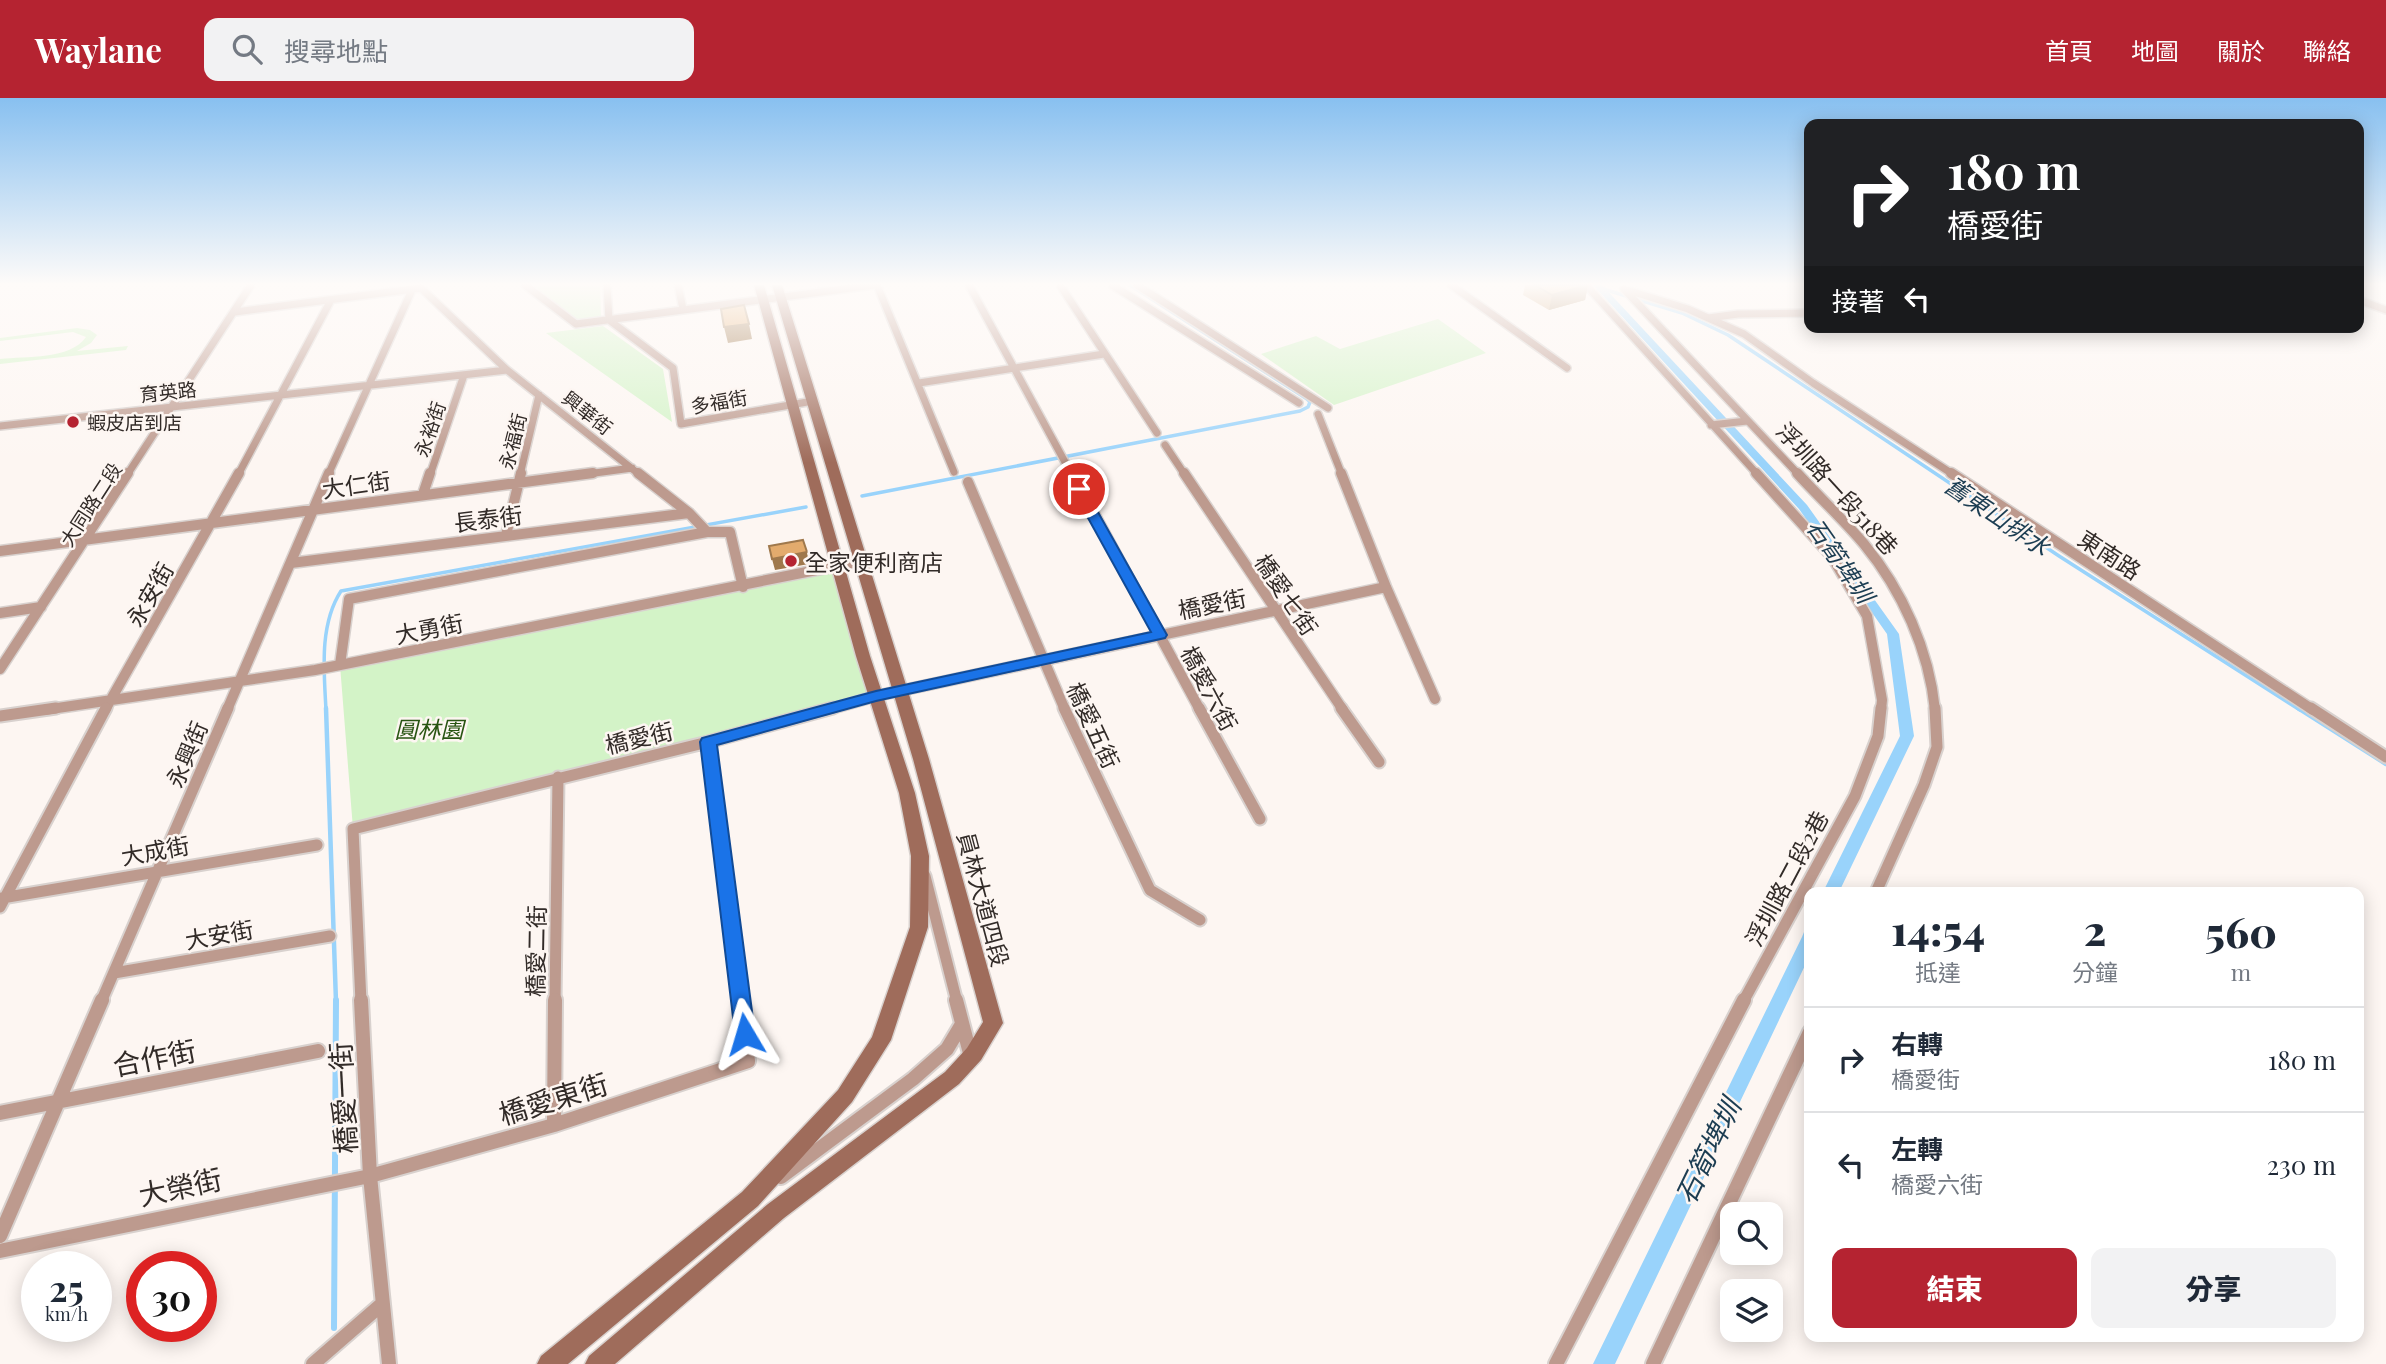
<!DOCTYPE html>
<html lang="zh-TW">
<meta charset="utf-8">
<style>
body{margin:0;font-family:"Playfair Display","Noto Sans TC",serif;background:#f2f2f3;color:#1f2937;height:100vh;display:flex;flex-direction:column;font-size:26px;white-space:nowrap}
*{box-sizing:border-box;margin:0}
p{font-size:23px;color:#747a83}
.icon{flex:none;width:38px;height:38px;fill:none;stroke:currentColor;stroke-width:2;stroke-linecap:round;stroke-linejoin:round}
.map{position:relative;flex:1;overflow:hidden}
.sheet{position:absolute;left:1804px;top:789px;width:560px;height:455px;display:flex;flex-direction:column;background:#fff;border-radius:14px;box-shadow:0 4px 18px #0003}
.sheet>*{flex:none}
.top-card{position:absolute;left:1804px;top:21px;width:560px;height:214px;border-radius:14px;box-shadow:0 4px 18px #0003;background:#202124;color:#fff;overflow:hidden}
.controls{position:absolute;left:1720px;top:1104px;display:grid;gap:14px}
.controls a{display:grid;place-items:center;width:63px;height:63px;border-radius:14px;background:#fff;box-shadow:0 4px 18px #0003;font-size:35px}
.speed{position:absolute;left:21px;top:1153px;display:flex;gap:14px;font-size:35px;font-weight:700;text-align:center}
.speed>*{display:grid;place-content:center;width:91px;height:91px;border-radius:50%;background:#fff;box-shadow:0 4px 18px #0003;line-height:1}
.speed small{font-size:18px;font-weight:400}
.speed .limit{border:10px solid #d22;background:#fff;color:#111}
.pin{position:absolute;display:grid;place-items:center;width:60px;height:60px;color:#fff;margin:-30px;border:4px solid #fff;border-radius:50%;box-shadow:0 2px 7px #0007}
.me{position:absolute;width:77px;margin:-38px;rotate:353deg;stroke-linejoin:round;filter:drop-shadow(0 0 5px #0008)}
.turn{display:flex;align-items:center;gap:24px;height:147px;padding:0 28px;font-size:32px}
.turn .icon{width:91px;height:91px;stroke-width:2.5}
.turn b{display:block;font-size:49px;line-height:60px}
.then{display:flex;align-items:center;height:66px;padding:0 28px;background:#0003;gap:14px;font-size:26px}
.eta{display:flex;justify-content:space-evenly;align-items:center;height:119px;text-align:center}
.eta b{font-size:42px;font-weight:800;line-height:49px}
.cta{display:flex;gap:14px;margin-top:auto;padding:14px 28px}
.cta a{flex:1;height:80px;border-radius:14px;background:#b52331;color:#fff;font-size:28px;font-weight:800;line-height:80px;text-align:center}
.cta a+a{background:#f2f2f3;color:#1f2937}
ul{padding:0;list-style:none}
li{display:flex;align-items:center;gap:21px;height:105px;padding:0 28px;border-top:2px solid #e0e1e3}
li div{flex:1}
li b{display:block;font-size:26px}
li em{font-style:normal}
header{display:flex;align-items:center;gap:42px;box-sizing:border-box;height:98px;padding:0 35px;background:#b52331;color:#fff}
header strong{font-size:33px}
nav{display:flex;gap:38px;margin-inline-start:auto;font-size:24px}
.search{width:490px;height:63px;background:#f2f2f3;display:flex;align-items:center;gap:18px;box-sizing:border-box;padding:0 24px;border-radius:14px;color:#747a83;font-size:26px}
.map>svg:first-child{display:block}
</style>
<header>
<strong>Waylane</strong>
<div class="search"><svg class="icon" aria-label="search" viewBox="0 0 24 24"><circle cx="10" cy="10" r="6"/><path d="M15 15l6 6"/></svg>搜尋地點</div>
<nav><a>首頁</a><a>地圖</a><a>關於</a><a>聯絡</a></nav>
</header>
<div class="map">
<svg width="2386" height="1266" viewBox="0 0 2386 1266">
<rect width="100%" height="100%" fill="#fdf6f2"/>
<path fill="#d3f3c7" d="M 531,187 L 600,187 L 601,220 L 580,225 Z
M 1438,221 L 1486,255 L 1334,307 L 1261,256 L 1316,238 L 1340,251 Z
M 603,228 L 663,271 L 672,324 L 546,235 Z
M 77,230 L 90,232 L 97,237 L 91,245 L 77,253 L 128,248 L 126,252 L 0,266 L 0,261 C 26,258 70,262 86,239 L 73,234 L 0,243 L 0,240 Z
M 837,468 L 876,598 L 353,731 L 340,567 Z"/>
<g fill="none" stroke-linecap="round" stroke-linejoin="round">
<path stroke="#99d3fb" stroke-width="3.5" d="M 1600,190 L 1682,215 L 1728,237 L 2059,458 L 2300,612
M 862,398 L 1300,313 L 1308,309 L 1310,304 L 1307,301 L 1130,187
M 326,612 C 324,573 319,527 341,493 L 806,409"/>
<path stroke="#99d3fb" stroke-width="4.5" d="M 326,610 L 336,904
M 2298,610 L 2386,666"/>
<path stroke="#99d3fb" stroke-width="6" d="M 334,1230 L 336,902"/>
<path fill="#99d3fb" fill-rule="evenodd" d="M 1593,187 L 1602,187 L 1807,407 L 1899,536 L 1914,638 L 1839,794 L 1823,794 L 1900,638 L 1887,536 L 1799,411 Z
M 1810,833 L 1810,857 L 1615,1266 L 1593,1266 L 1802,839 L 1804,834 Z"/>
<defs>
<path id="minor-far3" d="M 525,187 L 576,226 L 874,187
M 607,187 L 609,222 L 673,270 L 681,326 L 813,303
M 678,187 L 683,211
M 877,187 L 954,374
M 969,187 L 1072,377
M 1060,187 L 1157,335
M 1112,187 L 1299,305
M 1137,187 L 1328,310
M 1451,187 L 1567,270
M 1586,187 L 1758,377
M 1624,191 L 1688,211 L 1744,236 L 1813,285 L 1954,377
M 1624,191 L 1799,377
M 2359,202 L 2386,212
M 235,214 L 421,190 L 507,272 L 640,377
M 1708,220 L 1738,216 L 1810,215
M 919,285 L 1104,256
M 1318,316 L 1342,377
M 1711,327 L 1747,323
M 0,328 L 507,272
M 1165,347 L 1185,377
M 127,377 L 251,187
M 238,377 L 331,202
M 328,377 L 412,192
M 430,377 L 464,277
M 520,377 L 539,297
M 580,377 L 632,370"/>
<path id="minor-far2" d="M 638,375 L 689,415 L 707,434 L 730,434 L 743,489
M 1072,375 L 1200,612
M 1184,375 L 1343,612
M 1341,375 L 1386,489 L 1435,601
M 1756,375 L 1832,459 L 1867,518 L 1882,602 L 1881,612
M 1797,375 C 1819,399 1843,421 1864,446 C 1902,492 1929,552 1935,612
M 1951,375 L 2313,612
M 968,384 L 1065,612
M 423,396 L 430,375
M 506,437 L 521,375
M 0,453 L 593,375
M 291,465 L 689,415
M 0,515 L 41,509
M 340,567 L 349,501 L 707,434
M 0,571 L 128,375
M 44,612 L 315,572 L 862,463
M 105,612 L 239,375
M 227,612 L 329,375
M 827,612 L 876,598 L 1386,489"/>
<path id="minor-far1" d="M 1064,610 L 1150,792 L 1200,822
M 1199,610 L 1260,721
M 1341,610 L 1379,664
M 2311,610 L 2386,659
M 0,618 L 56,610
M 708,644 L 741,904
M 925,778 L 957,904
M 1876,794 L 1924,687 L 1937,649 L 1935,610
M 2,800 L 317,747
M 0,809 L 106,610
M 114,875 L 330,838
M 101,904 L 228,610
M 361,904 L 353,731 L 708,644 L 833,610
M 555,904 L 558,679
M 1743,904 L 1855,698 L 1878,638 L 1881,610"/>
<path id="minor" d="M 361,902 L 370,1078 L 389,1266
M 956,902 L 971,959
M 0,1015 L 318,953
M 554,1027 L 555,902
M 781,1079 L 913,981 L 947,951 L 962,926
M 0,1138 L 102,902
M 0,1153 L 370,1078 L 554,1027 L 748,963 L 740,902
M 313,1266 L 382,1206
M 1556,1266 L 1744,902
M 1653,1266 L 1810,934"/>
<path id="secondary" d="M 754,187 L 764,187 L 870,558 L 915,695 L 929,758 L 928,829 L 891,942 L 852,1004 L 758,1108 L 568,1266 L 537,1266 L 541,1258 L 742,1094 L 838,992 L 872,939 L 910,829 L 911,758 L 899,695 L 856,558 Z
M 772,187 L 782,187 L 929,661 L 1003,925 L 981,962 L 959,986 L 784,1120 L 615,1266 L 585,1266 L 589,1258 L 768,1106 L 945,974 L 967,950 L 983,924 L 913,661 Z"/>
</defs>
<use href="#minor-far3" stroke="#d8d1ce" stroke-width="10"/>
<use href="#minor-far2" stroke="#d8d1ce" stroke-width="13"/>
<use href="#minor-far1" stroke="#d8d1ce" stroke-width="15"/>
<use href="#minor" stroke="#d8d1ce" stroke-width="18"/>
<use href="#secondary" stroke="#d8d1ce" stroke-width="3"/>
<use href="#minor-far3" stroke="#bd9a8e" stroke-width="7"/>
<use href="#minor-far2" stroke="#bd9a8e" stroke-width="10"/>
<use href="#minor-far1" stroke="#bd9a8e" stroke-width="11"/>
<use href="#minor" stroke="#bd9a8e" stroke-width="14"/>
<use href="#secondary" fill="#9f6c5b" fill-rule="evenodd"/>
</g>
<path fill="#c3935e" d="M 1525,187 L 1588,187 L 1585,202 L 1549,212 L 1523,197 Z"/>
<path fill="#9f784c" d="M 1588,187 L 1585,202 L 1549,212 L 1552,197 Z
M 749,226 L 752,241 L 728,245 L 724,229 Z
M 807,454 L 809,466 L 775,472 L 772,461 Z"/>
<path fill="#e3ab6d" stroke="#9f784c" stroke-width="2" d="M 1535,187 L 1587,187 L 1552,197 Z
M 744,207 L 749,226 L 724,229 L 721,211 Z
M 803,442 L 807,454 L 772,461 L 769,448 Z"/>
<linearGradient id="sky" x2="0" y2="1"><stop stop-color="#88c0f0"/><stop offset="0.51" stop-color="#fefbf9"/><stop offset="1" stop-color="#fefbf9" stop-opacity="0"/></linearGradient>
<rect width="2386" height="365" fill="url(#sky)"/>
<path fill="#1a73e8" stroke="#114b97" stroke-width="2" d="M 1079,387 L 1085,391 L 1167,537 L 1165,540 L 876,603 L 717,647 L 755,936 L 752,942 L 745,945 L 738,942 L 735,936 L 700,644 L 702,640 L 876,593 L 1151,534 L 1072,391 Z"/>
<g fill="#b52331" stroke="#fdf6f2" stroke-width="2.5">
<circle cx="73" cy="324" r="7"/>
<circle cx="791" cy="463" r="7"/>
</g>
<g text-anchor="middle" dominant-baseline="central" stroke-width="5" stroke-linejoin="round" paint-order="stroke">
<g font-size="19" fill="#322b28" stroke="#fdf6f2">
<text transform="translate(168 293) rotate(-6)">育英路</text>
<text transform="translate(719 303) rotate(-10)">多福街</text>
<text transform="translate(588 314) rotate(38)">興華街</text>
<text transform="translate(429 331) rotate(-71)">永裕街</text>
<text transform="translate(512 343) rotate(-76)">永福街</text>
<text transform="translate(90 406) rotate(-57)">大同路二段</text>
</g>
<g font-size="19" fill="#322b28" stroke="#fdf6f2" text-anchor="start">
<text x="87" y="324">蝦皮店到店</text>
</g>
<g font-size="23" fill="#322b28" stroke="#fdf6f2">
<text transform="translate(356 386) rotate(-8)">大仁街</text>
<text transform="translate(1838 390) rotate(48)">浮圳路一段518巷</text>
<text transform="translate(488 420) rotate(-7)">長泰街</text>
<text transform="translate(2110 456) rotate(33)">東南路</text>
<text transform="translate(149 496) rotate(-60)">永安街</text>
<text transform="translate(1287 496) rotate(56)">橋愛七街</text>
<text transform="translate(1212 505) rotate(-11)">橋愛街</text>
<text transform="translate(429 530) rotate(-11)">大勇街</text>
<text transform="translate(1210 590) rotate(62)">橋愛六街</text>
<text transform="translate(1094 627) rotate(65)">橋愛五街</text>
<text transform="translate(639 639) rotate(-13)">橋愛街</text>
<text transform="translate(186 656) rotate(-67)">永興街</text>
<text transform="translate(155 752) rotate(-10)">大成街</text>
<text transform="translate(1786 780) rotate(-62)">浮圳路二段2巷</text>
<text transform="translate(984 801) rotate(75)">員林大道四段</text>
<text transform="translate(219 836) rotate(-10)">大安街</text>
<text transform="translate(535 853) rotate(-89)">橋愛二街</text>
</g>
<g font-size="23" fill="#322b28" stroke="#fdf6f2" text-anchor="start">
<text x="805" y="463">全家便利商店</text>
</g>
<g font-size="23" font-style="italic" fill="#285412" stroke="#fdf6f2">
<text x="429" y="630">圓林園</text>
</g>
<g font-size="24" font-style="italic" fill="#1c3d52" stroke="#fdf6f2">
<text transform="translate(1998 417) rotate(34)">舊東山排水</text>
<text transform="translate(1841 462) rotate(55)">石筍埤圳</text>
</g>
<g font-size="28" fill="#322b28" stroke="#fdf6f2">
<text transform="translate(154 959) rotate(-11)">合作街</text>
<text transform="translate(342 1000) rotate(-93)">橋愛一街</text>
<text transform="translate(553 1000) rotate(-17)">橋愛東街</text>
<text transform="translate(180 1088) rotate(-12)">大榮街</text>
</g>
<g font-size="28" font-style="italic" fill="#1c3d52" stroke="#fdf6f2">
<text transform="translate(1707 1053) rotate(-64)">石筍埤圳</text>
</g>
</g>
</svg>
<div class="controls">
<a><svg class="icon" aria-label="search" viewBox="0 0 24 24"><circle cx="10" cy="10" r="6"/><path d="M15 15l6 6"/></svg></a>
<a><svg class="icon" aria-label="layers" viewBox="0 0 24 24"><path d="M12 4l9 5-9 5-9-5zM3 14l9 5 9-5"/></svg></a>
</div>
<div class="speed"><div>25<small>km/h</small></div><div class="limit">30</div></div>
<div class="pin" style="left:1079px;top:391px;background:#d93025"><svg class="icon" aria-label="arrive" viewBox="0 0 24 24"><path d="M6 21V4h12l-3 4 3 4H6"/></svg></div>
<svg class="me" style="left:745px;top:936px" viewBox="-20 -20 40 40"><path d="M0-17L14 15 0 8-14 15z" fill="#1a73e8" stroke="#fff" stroke-width="4"/></svg>
<div class="top-card">
<div class="turn"><svg class="icon" aria-label="right" viewBox="0 0 24 24"><path d="M7 20v-9h11M14 6l5 5-5 5"/></svg><div><b>180 m</b>橋愛街</div></div>
<div class="then">接著<svg class="icon" aria-label="left" viewBox="0 0 24 24"><path d="M17 20v-9H6M10 6l-5 5 5 5"/></svg></div>
</div>
<section class="sheet">
<div class="eta">
<div><b>14:54</b><p>抵達</p></div>
<div><b>2</b><p>分鐘</p></div>
<div><b>560</b><p>m</p></div>
</div>
<ul>
<li><svg class="icon" aria-label="right" viewBox="0 0 24 24"><path d="M7 20v-9h11M14 6l5 5-5 5"/></svg><div><b>右轉</b><p>橋愛街</p></div><em>180 m</em></li>
<li><svg class="icon" aria-label="left" viewBox="0 0 24 24"><path d="M17 20v-9H6M10 6l-5 5 5 5"/></svg><div><b>左轉</b><p>橋愛六街</p></div><em>230 m</em></li>
</ul>
<div class="cta"><a>結束</a><a>分享</a></div>
</section>
</div>
